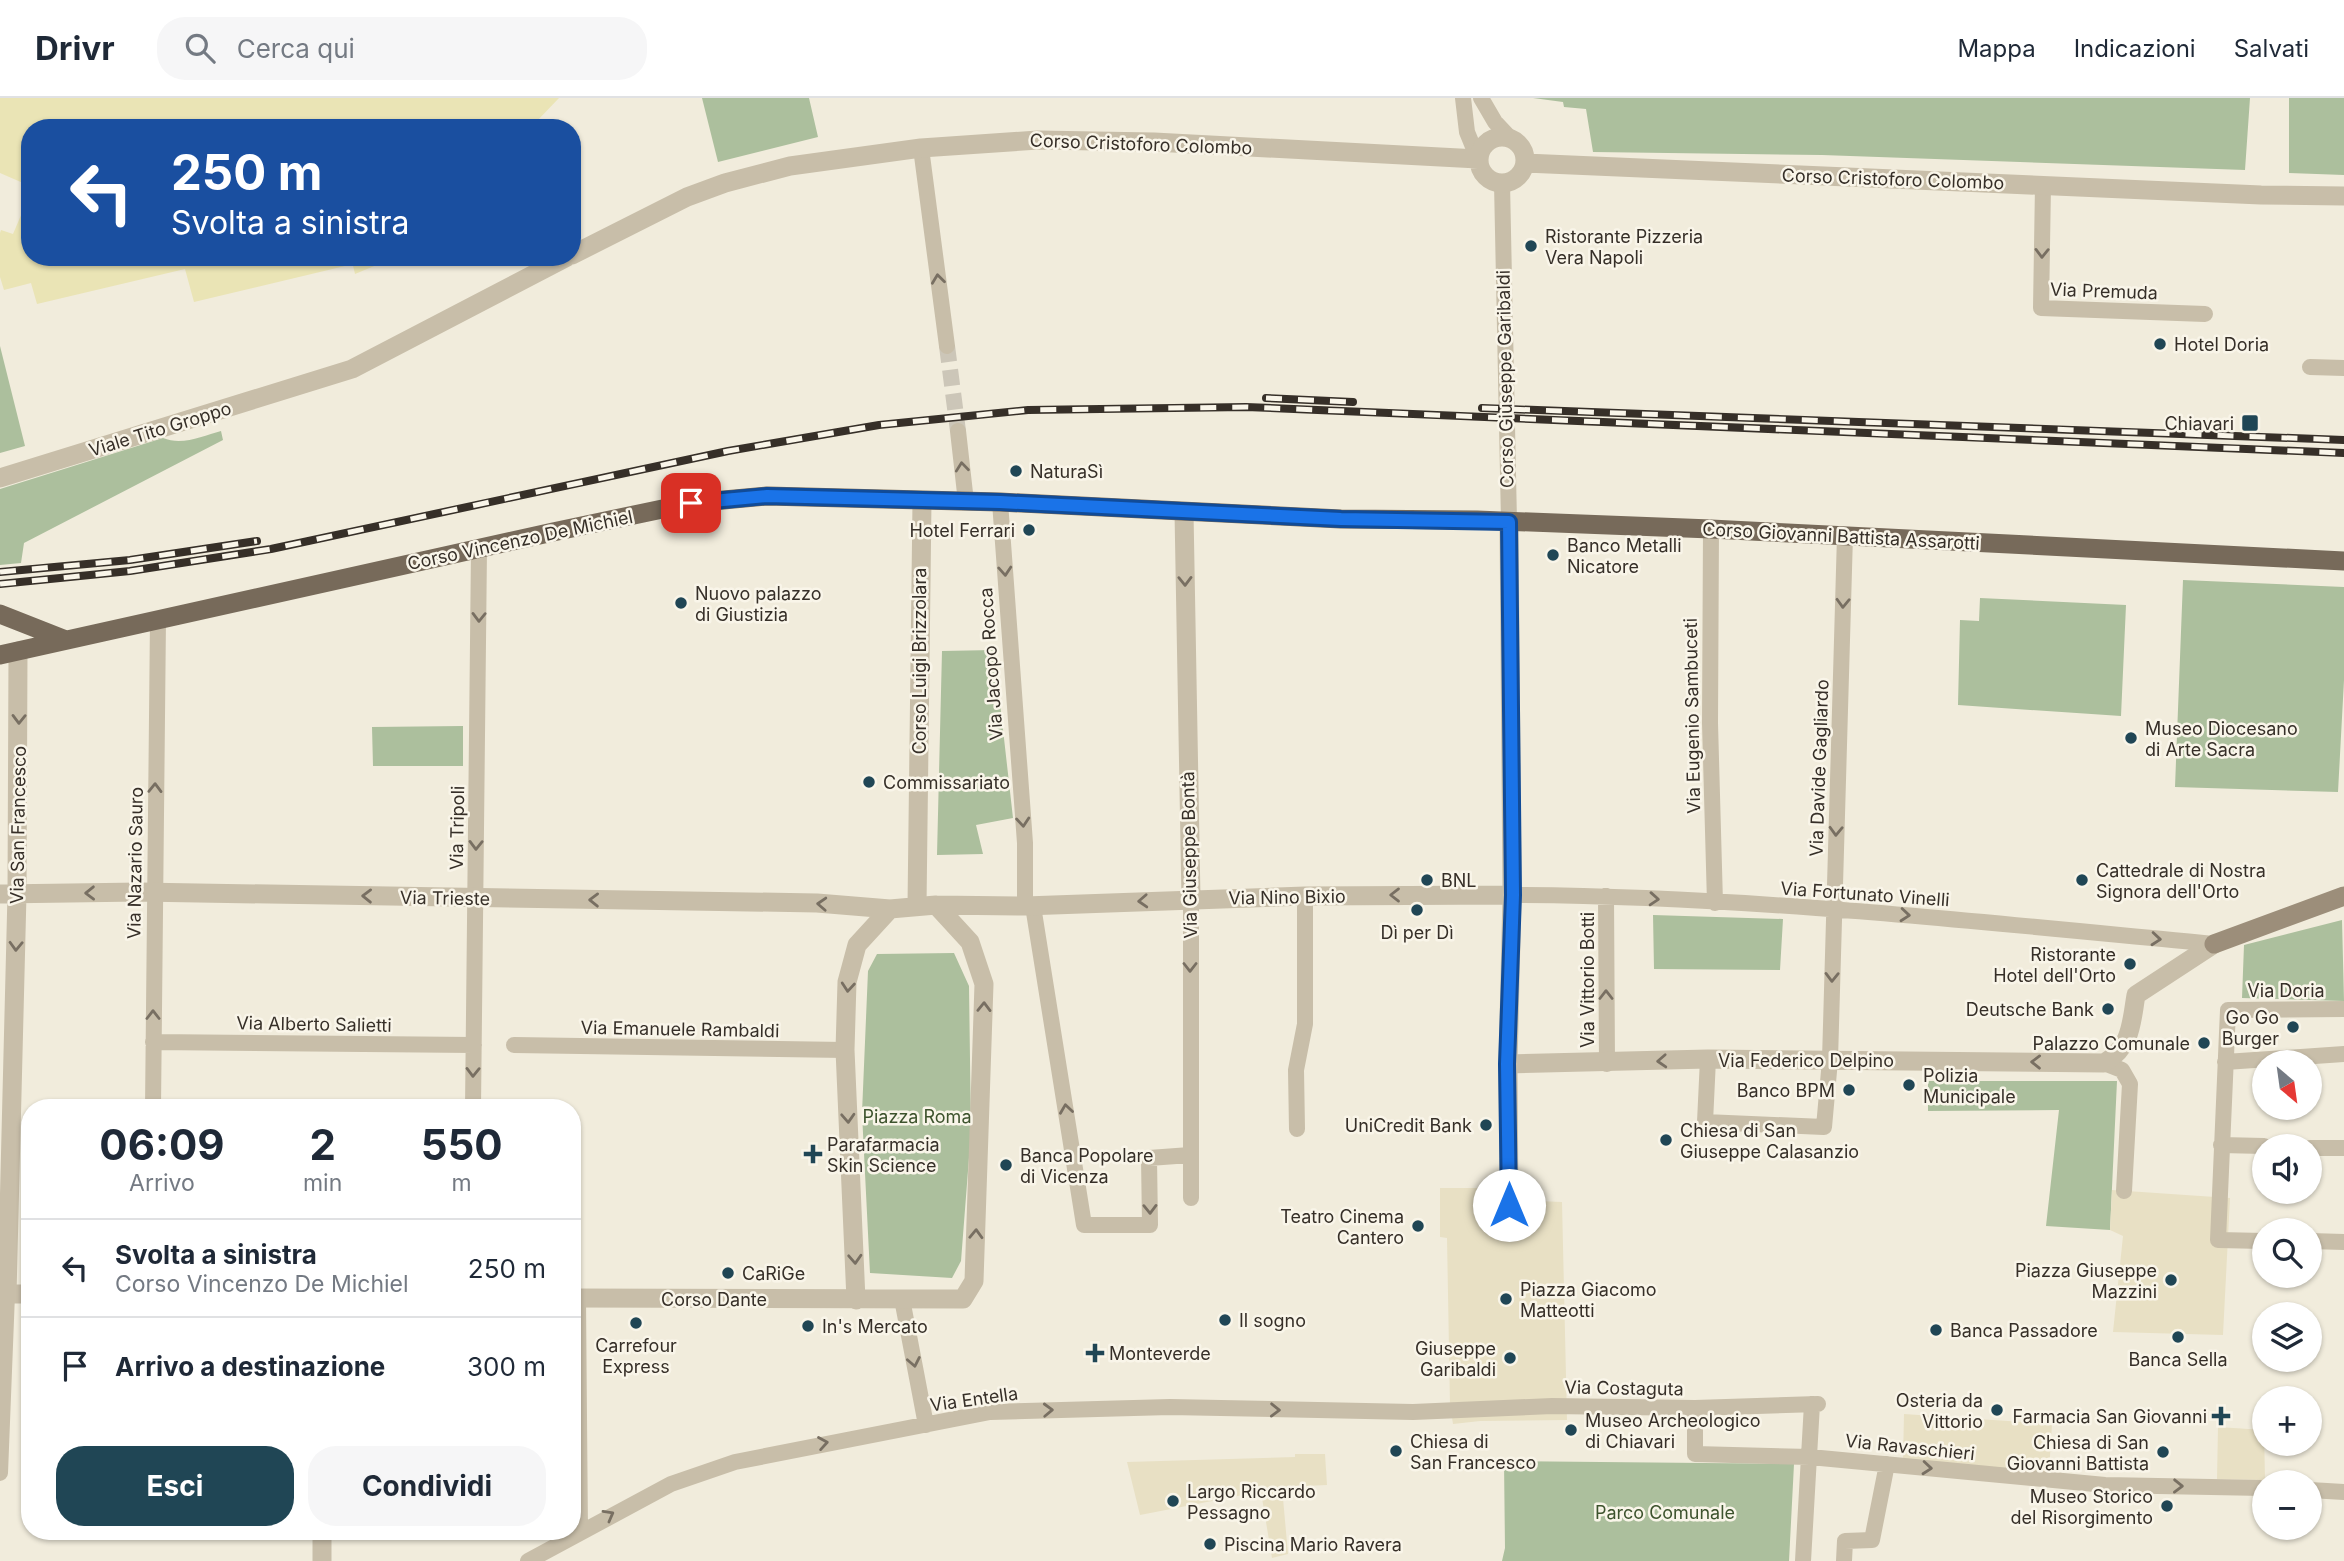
<!DOCTYPE html>
<html lang="it">
<meta charset="utf-8">
<style>
body{margin:0;font-family:Inter,sans-serif;background:#f6f6f7;color:#1f2937;height:100vh;display:flex;flex-direction:column;font-size:26px;white-space:nowrap}
*{box-sizing:border-box;margin:0}
p{font-size:23px;color:#747a83}
.icon{flex:none;width:38px;height:38px;fill:none;stroke:currentColor;stroke-width:2;stroke-linecap:round;stroke-linejoin:round}
.map{position:relative;flex:1;overflow:hidden}
.drawer{position:absolute;left:21px;top:1001px;width:560px;height:441px;display:flex;flex-direction:column;background:#fff;border-radius:28px;box-shadow:0 2px 5px #0004}
.drawer>*{flex:none}
.banner{position:absolute;left:21px;top:21px;width:560px;height:147px;border-radius:28px;box-shadow:0 2px 5px #0004;background:#1a4fa0;color:#fff;overflow:hidden}
.needle{width:46px;rotate:151deg}
.buttons{position:absolute;left:2252px;top:952px;display:grid;gap:14px}
.buttons a{display:grid;place-items:center;width:70px;height:70px;border-radius:50%;background:#fff;box-shadow:0 2px 5px #0004;font-size:35px}
.pin{position:absolute;display:grid;place-items:center;width:60px;height:60px;color:#fff;margin:-30px;border-radius:14px;box-shadow:0 4px 10px #0006}
.me{position:absolute;width:77px;margin:-38px;rotate:0deg;stroke-linejoin:round;filter:drop-shadow(0 0 5px #0008)}
.turn{display:flex;align-items:center;gap:24px;height:147px;padding:0 35px;font-size:32px}
.turn .icon{width:91px;height:91px;stroke-width:2.5}
.turn b{display:block;font-size:49px;line-height:60px}
.eta{display:flex;justify-content:space-evenly;align-items:center;height:119px;text-align:center}
.eta b{font-size:42px;font-weight:700;line-height:49px}
.button{display:flex;gap:14px;margin-top:auto;padding:14px 35px}
.button a{flex:1;height:80px;border-radius:28px;background:#204655;color:#fff;font-size:28px;font-weight:700;line-height:80px;text-align:center}
.button a+a{background:#f6f6f7;color:#1f2937}
ul{padding:0;list-style:none}
li{display:flex;align-items:center;gap:21px;height:98px;padding:0 35px;border-top:2px solid #e0e1e3}
li div{flex:1}
li b{display:block;font-size:26px}
li em{font-style:normal}
header{display:flex;align-items:center;gap:42px;box-sizing:border-box;height:98px;padding:0 35px;background:#fff;border-bottom:2px solid #e0e1e3}
header strong{font-size:33px}
nav{display:flex;gap:38px;margin-inline-start:auto;font-size:24px}
.search{width:490px;height:63px;background:#f6f6f7;display:flex;align-items:center;gap:18px;box-sizing:border-box;padding:0 24px;border-radius:28px;color:#747a83;font-size:26px}
.map>svg:first-child{display:block}
</style>
<header>
<strong>Drivr</strong>
<div class="search"><svg class="icon" aria-label="search" viewBox="0 0 24 24"><circle cx="10" cy="10" r="6"/><path d="M15 15l6 6"/></svg>Cerca qui</div>
<nav><a>Mappa</a><a>Indicazioni</a><a>Salvati</a></nav>
</header>
<div class="map">
<svg width="2344" height="1463" viewBox="0 0 2344 1463">
<rect width="100%" height="100%" fill="#f1ecdc"/>
<path fill="#acbf9d" d="M 702,0 L 809,0 L 818,39 L 718,64 Z
M 1533,0 L 2250,0 L 2245,72 L 1822,57 L 1593,54 L 1586,11 L 1564,9 L 1563,4 Z
M 2289,0 L 2344,0 L 2344,77 L 2289,75 Z
M 0,248 L 25,348 L 0,355 Z
M 221,333 L 223,342 L 24,445 L 21,465 L 0,467 L 0,391 L 163,340 C 182,348 203,338 221,333 Z
M 2183,482 L 2344,489 L 2344,582 L 2338,694 L 2175,689 Z
M 1980,500 L 2126,507 L 2121,618 L 1958,607 L 1960,522 L 1979,523 Z
M 994,552 L 1013,720 L 976,727 L 983,756 L 937,757 L 942,553 Z
M 463,628 L 463,668 L 373,668 L 372,629 Z
M 1653,817 L 1783,821 L 1780,872 L 1654,871 Z
M 2342,822 L 2344,903 L 2242,900 L 2244,847 Z
M 954,855 L 969,888 L 971,1034 L 961,1163 L 952,1180 L 870,1175 L 862,1015 L 868,873 L 877,856 Z
M 1928,983 L 2117,983 L 2110,1132 L 2046,1128 L 2059,1012 L 1928,1013 Z
M 1504,1363 L 1794,1366 L 1789,1463 L 1502,1463 L 1505,1450 Z"/>
<path fill="#eae4b5" d="M 0,0 L 559,0 L 537,23 L 538,30 L 30,30 L 30,88 L 0,75 Z
M 30,96 L 30,159 L 343,159 L 345,168 L 194,204 L 185,171 L 37,206 L 31,185 L 4,192 L 0,179 L 0,135 L 1,132 L 13,136 Z
M 351,159 L 396,159 L 355,176 Z"/>
<path fill="#e8e0c4" d="M 1440,1090 L 1490,1090 L 1509,1102 L 1562,1104 L 1567,1322 L 1480,1323 L 1453,1326 L 1450,1307 L 1447,1140 L 1440,1139 Z
M 2112,1092 L 2230,1100 L 2223,1237 L 2113,1234 L 2123,1138 L 2110,1132 Z
M 1904,1316 L 2052,1326 L 2049,1374 L 1903,1361 Z
M 2218,1329 L 2264,1332 L 2265,1382 L 2217,1381 Z
M 1295,1356 L 1325,1356 L 1327,1387 L 1282,1389 L 1288,1456 L 1272,1460 L 1260,1388 L 1242,1392 L 1243,1397 L 1140,1417 L 1127,1364 L 1295,1359 Z"/>
<g fill="none" stroke-linecap="round" stroke-linejoin="round">
<path stroke="#ccc6b8" stroke-width="16" stroke-dasharray="16 8" stroke-linecap="butt" d="M 947,248 L 958,333"/>
<path stroke="#c8bea9" stroke-width="16" d="M 1463,0 L 1467,34 L 1478,61
M 1481,0 L 1495,24 L 1510,40
M 921,50 L 947,248
M 1502,85 L 1509,424
M 2043,87 L 2041,210 L 2205,216
M 2310,269 L 2344,270
M 958,333 L 966,404
M 1000,404 L 1025,745 L 1025,808
M 1711,431 L 1710,625 L 1715,805
M 1512,797 C 1747,798 1981,824 2214,846
M 1606,798 L 1607,966
M 1191,801 L 1191,1100
M 1033,808 L 1084,1127 L 1150,1127 L 1149,1060 L 1190,1057
M 153,944 L 474,947
M 514,947 L 845,952
M 1708,961 L 1705,1024 L 1824,1029 L 1830,962 L 1845,437
M 2225,964 L 2344,956
M 2104,965 L 2122,972 L 2130,986 L 2124,1093
M 153,1010 L 158,521
M 473,1010 L 479,451
M 1297,1031 L 1296,972 L 1305,926 L 1305,798
M 2221,1047 L 2264,1048
M 2310,1050 L 2344,1050
M 2264,1143 L 2218,1142 L 2228,912 L 2344,911
M 2310,1143 L 2344,1144
M 578,1200 L 580,1434
M 902,1201 L 926,1327
M 1695,1310 L 1695,1356 L 1810,1359 L 2105,1387 L 2264,1390
M 0,1375 L 7,1196
M 2310,1392 L 2344,1394
M 528,1463 L 671,1386 L 735,1364 L 990,1314 L 1170,1309 L 1413,1314 L 1552,1308 L 1695,1310 L 1818,1306
M 1803,1463 L 1812,1306
M 1844,1463 L 1845,1443 L 1872,1442 L 1887,1366"/>
<path stroke="#c8bea9" stroke-width="19" d="M1479 62a23 23 0 1 1 46 0a23 23 0 1 1-46 0Z
M 1525,65 L 2261,97 L 2344,98
M 572,157 L 687,99 L 725,85 L 790,68 L 921,50 L 1038,42 L 1154,44 L 1478,61
M 0,380 L 352,271 L 567,159
M 1184,414 L 1191,801
M 1509,424 L 1512,797 L 1508,966 L 1509,1107
M 0,796 L 140,794 L 817,805 L 890,811 L 936,807 L 1025,808 L 1305,798 L 1512,797
M 917,808 L 922,403
M 1508,966 L 1708,961 L 2104,965 C 2132,948 2131,926 2136,897 L 2214,846
M 0,1196 L 30,1196
M 7,1196 L 17,796 L 18,553
M 572,1200 L 963,1201 L 974,1183 L 984,886 L 970,844 L 936,807
M 856,1202 L 845,952 L 847,884 L 857,847 L 890,811
M 322,1463 L 322,1433"/>
<path stroke="#9c8e7a" stroke-width="19" d="M 2214,846 L 2344,798"/>
<path stroke="#776a5a" stroke-width="19" d="M 0,516 L 66,542
M 0,557 L 553,434 L 691,405 L 767,398 L 1000,404 L 1341,421 L 1477,422 L 1711,431 L 2344,463"/>
<defs>
<path id="rail" d="M 1266,300 L 1353,304
M 1482,310 L 2344,342
M 0,474 L 130,462 L 257,443
M 0,486 L 130,473 L 271,451 L 728,353 L 879,327 L 1028,312 L 1246,309 L 2344,355"/>
</defs>
<use href="#rail" stroke="#362f28" stroke-width="8"/>
<use href="#rail" stroke="#f9f5e9" stroke-width="5" stroke-dasharray="16" stroke-linecap="butt"/>
</g>
<defs><path id="oneway-chevron" d="M-2-3.5L2.5 0L-2 3.5" fill="none" stroke-width="1.6" stroke-linecap="round" stroke-linejoin="round" transform="scale(1.75)"/></defs>
<g stroke="#786f62">
<use href="#oneway-chevron" transform="translate(2042 155) rotate(91)"/>
<use href="#oneway-chevron" transform="translate(938 181) rotate(-97)"/>
<use href="#oneway-chevron" transform="translate(962 369) rotate(-96)"/>
<use href="#oneway-chevron" transform="translate(1005 473) rotate(86)"/>
<use href="#oneway-chevron" transform="translate(1185 483) rotate(89)"/>
<use href="#oneway-chevron" transform="translate(1843 505) rotate(92)"/>
<use href="#oneway-chevron" transform="translate(479 519) rotate(91)"/>
<use href="#oneway-chevron" transform="translate(19 621) rotate(91)"/>
<use href="#oneway-chevron" transform="translate(155 690) rotate(-89)"/>
<use href="#oneway-chevron" transform="translate(1023 724) rotate(85)"/>
<use href="#oneway-chevron" transform="translate(1836 733) rotate(92)"/>
<use href="#oneway-chevron" transform="translate(476 747) rotate(91)"/>
<use href="#oneway-chevron" transform="translate(90 795) rotate(179)"/>
<use href="#oneway-chevron" transform="translate(1395 797) rotate(180)"/>
<use href="#oneway-chevron" transform="translate(367 798) rotate(-179)"/>
<use href="#oneway-chevron" transform="translate(1654 801) rotate(4)"/>
<use href="#oneway-chevron" transform="translate(594 802) rotate(-179)"/>
<use href="#oneway-chevron" transform="translate(1143 803) rotate(177)"/>
<use href="#oneway-chevron" transform="translate(822 806) rotate(-177)"/>
<use href="#oneway-chevron" transform="translate(1905 817) rotate(5)"/>
<use href="#oneway-chevron" transform="translate(2156 841) rotate(5)"/>
<use href="#oneway-chevron" transform="translate(16 848) rotate(92)"/>
<use href="#oneway-chevron" transform="translate(1190 869) rotate(90)"/>
<use href="#oneway-chevron" transform="translate(1832 879) rotate(91)"/>
<use href="#oneway-chevron" transform="translate(848 889) rotate(95)"/>
<use href="#oneway-chevron" transform="translate(1606 897) rotate(-90)"/>
<use href="#oneway-chevron" transform="translate(984 909) rotate(-89)"/>
<use href="#oneway-chevron" transform="translate(153 917) rotate(-90)"/>
<use href="#oneway-chevron" transform="translate(1662 963) rotate(177)"/>
<use href="#oneway-chevron" transform="translate(2036 964) rotate(-179)"/>
<use href="#oneway-chevron" transform="translate(473 974) rotate(91)"/>
<use href="#oneway-chevron" transform="translate(1066 1011) rotate(-98)"/>
<use href="#oneway-chevron" transform="translate(848 1020) rotate(87)"/>
<use href="#oneway-chevron" transform="translate(1150 1111) rotate(89)"/>
<use href="#oneway-chevron" transform="translate(976 1136) rotate(-88)"/>
<use href="#oneway-chevron" transform="translate(855 1161) rotate(87)"/>
<use href="#oneway-chevron" transform="translate(914 1264) rotate(79)"/>
<use href="#oneway-chevron" transform="translate(1048 1312) rotate(-2)"/>
<use href="#oneway-chevron" transform="translate(1275 1312) rotate(1)"/>
<use href="#oneway-chevron" transform="translate(823 1345) rotate(-10)"/>
<use href="#oneway-chevron" transform="translate(1927 1370) rotate(5)"/>
<use href="#oneway-chevron" transform="translate(2178 1388) rotate(1)"/>
<use href="#oneway-chevron" transform="translate(609 1417) rotate(-29)"/>
</g>
<g fill="none" stroke-linecap="round" stroke-linejoin="round">
<defs>
<path id="route" d="M 691,405 L 767,398 L 1000,404 L 1341,421 L 1509,424 L 1513,797 L 1507,966 L 1509,1107"/>
</defs>
<use href="#route" stroke="#114b97" stroke-width="18"/>
<use href="#route" stroke="#1a73e8" stroke-width="12"/>
</g>
<g fill="#204655" stroke="#f9f5e9" stroke-width="2.5">
<circle cx="1531" cy="148" r="7"/>
<circle cx="2160" cy="246" r="7"/>
<rect x="2241" y="316" width="18" height="18" rx="3.5"/>
<circle cx="1016" cy="373" r="7"/>
<circle cx="1029" cy="432" r="7"/>
<circle cx="1553" cy="457" r="7"/>
<circle cx="681" cy="505" r="7"/>
<circle cx="2131" cy="640" r="7"/>
<circle cx="869" cy="684" r="7"/>
<circle cx="1427" cy="782" r="7"/>
<circle cx="2082" cy="782" r="7"/>
<circle cx="1417" cy="812" r="7"/>
<circle cx="2130" cy="866" r="7"/>
<circle cx="2108" cy="911" r="7"/>
<circle cx="2293" cy="929" r="7"/>
<circle cx="2204" cy="945" r="7"/>
<circle cx="1909" cy="987" r="7"/>
<circle cx="1849" cy="992" r="7"/>
<circle cx="1486" cy="1027" r="7"/>
<circle cx="1666" cy="1042" r="7"/>
<path d="M809.5 1045.5h7v7h7v7h-7v7h-7v-7h-7v-7h7z"/>
<circle cx="1006" cy="1067" r="7"/>
<circle cx="1418" cy="1128" r="7"/>
<circle cx="728" cy="1175" r="7"/>
<circle cx="2171" cy="1182" r="7"/>
<circle cx="1506" cy="1201" r="7"/>
<circle cx="1225" cy="1222" r="7"/>
<circle cx="636" cy="1225" r="7"/>
<circle cx="808" cy="1228" r="7"/>
<circle cx="1936" cy="1232" r="7"/>
<circle cx="2178" cy="1239" r="7"/>
<path d="M1091.5 1244.5h7v7h7v7h-7v7h-7v-7h-7v-7h7z"/>
<circle cx="1510" cy="1260" r="7"/>
<circle cx="1997" cy="1312" r="7"/>
<path d="M2217.5 1307.5h7v7h7v7h-7v7h-7v-7h-7v-7h7z"/>
<circle cx="1571" cy="1332" r="7"/>
<circle cx="1396" cy="1353" r="7"/>
<circle cx="2163" cy="1354" r="7"/>
<circle cx="1173" cy="1403" r="7"/>
<circle cx="2167" cy="1408" r="7"/>
<circle cx="1210" cy="1446" r="7"/>
</g>
<g text-anchor="middle" dominant-baseline="central" stroke-width="5" stroke-linejoin="round" paint-order="stroke">
<g font-size="18" fill="#362f28" stroke="#f9f5e9">
<text transform="translate(1141 46) rotate(2)">Corso Cristoforo Colombo</text>
<text transform="translate(1893 81) rotate(2)">Corso Cristoforo Colombo</text>
<text transform="translate(2104 193) rotate(2)">Via Premuda</text>
<text transform="translate(1505 281) rotate(-91)">Corso Giuseppe Garibaldi</text>
<text transform="translate(160 331) rotate(-17)">Viale Tito Groppo</text>
<text transform="translate(1841 438) rotate(3)">Corso Giovanni Battista Assarotti</text>
<text transform="translate(520 442) rotate(-12)">Corso Vincenzo De Michiel</text>
<text transform="translate(919 563) rotate(-90)">Corso Luigi Brizzolara</text>
<text transform="translate(991 566) rotate(-94)">Via Jacopo Rocca</text>
<text transform="translate(1692 618) rotate(-91)">Via Eugenio Sambuceti</text>
<text transform="translate(1819 670) rotate(-88)">Via Davide Gagliardo</text>
<text transform="translate(18 727) rotate(-89)">Via San Francesco</text>
<text transform="translate(457 730) rotate(-89)">Via Tripoli</text>
<text transform="translate(1189 757) rotate(-91)">Via Giuseppe Bontà</text>
<text transform="translate(135 765) rotate(-89)">Via Nazario Sauro</text>
<text transform="translate(1865 796) rotate(4)">Via Fortunato Vinelli</text>
<text transform="translate(1287 799) rotate(-1)">Via Nino Bixio</text>
<text transform="translate(445 800) rotate(1)">Via Trieste</text>
<text transform="translate(1587 882) rotate(-90)">Via Vittorio Botti</text>
<text x="2286" y="892">Via Doria</text>
<text transform="translate(314 926) rotate(1)">Via Alberto Salietti</text>
<text transform="translate(680 931) rotate(1)">Via Emanuele Rambaldi</text>
<text x="1806" y="962">Via Federico Delpino</text>
<text x="714" y="1201">Corso Dante</text>
<text transform="translate(1624 1290) rotate(1)">Via Costaguta</text>
<text transform="translate(974 1301) rotate(-8)">Via Entella</text>
<text transform="translate(1910 1349) rotate(6)">Via Ravaschieri</text>
</g>
<g font-size="18" fill="#362f28" stroke="#f9f5e9" text-anchor="start">
<text x="1545" y="138">Ristorante Pizzeria<tspan x="1545" dy="21">Vera Napoli</tspan></text>
<text x="2174" y="246">Hotel Doria</text>
<text x="2234" y="325" text-anchor="end">Chiavari</text>
<text x="1030" y="373">NaturaSì</text>
<text x="1015" y="432" text-anchor="end">Hotel Ferrari</text>
<text x="1567" y="447">Banco Metalli<tspan x="1567" dy="21">Nicatore</tspan></text>
<text x="695" y="495">Nuovo palazzo<tspan x="695" dy="21">di Giustizia</tspan></text>
<text x="2145" y="630">Museo Diocesano<tspan x="2145" dy="21">di Arte Sacra</tspan></text>
<text x="883" y="684">Commissariato</text>
<text x="2096" y="772">Cattedrale di Nostra<tspan x="2096" dy="21">Signora dell'Orto</tspan></text>
<text x="1441" y="782">BNL</text>
<text x="1417" y="834" text-anchor="middle">Dì per Dì</text>
<text x="2116" y="856" text-anchor="end">Ristorante<tspan x="2116" dy="21">Hotel dell'Orto</tspan></text>
<text x="2094" y="911" text-anchor="end">Deutsche Bank</text>
<text x="2279" y="919" text-anchor="end">Go Go<tspan x="2279" dy="21">Burger</tspan></text>
<text x="2190" y="945" text-anchor="end">Palazzo Comunale</text>
<text x="1923" y="977">Polizia<tspan x="1923" dy="21">Municipale</tspan></text>
<text x="1835" y="992" text-anchor="end">Banco BPM</text>
<text x="1472" y="1027" text-anchor="end">UniCredit Bank</text>
<text x="1680" y="1032">Chiesa di San<tspan x="1680" dy="21">Giuseppe Calasanzio</tspan></text>
<text x="827" y="1046">Parafarmacia<tspan x="827" dy="21">Skin Science</tspan></text>
<text x="1020" y="1057">Banca Popolare<tspan x="1020" dy="21">di Vicenza</tspan></text>
<text x="1404" y="1118" text-anchor="end">Teatro Cinema<tspan x="1404" dy="21">Cantero</tspan></text>
<text x="2157" y="1172" text-anchor="end">Piazza Giuseppe<tspan x="2157" dy="21">Mazzini</tspan></text>
<text x="742" y="1175">CaRiGe</text>
<text x="1520" y="1191">Piazza Giacomo<tspan x="1520" dy="21">Matteotti</tspan></text>
<text x="1239" y="1222">Il sogno</text>
<text x="822" y="1228">In's Mercato</text>
<text x="1950" y="1232">Banca Passadore</text>
<text x="636" y="1247" text-anchor="middle">Carrefour<tspan x="636" dy="21">Express</tspan></text>
<text x="1496" y="1250" text-anchor="end">Giuseppe<tspan x="1496" dy="21">Garibaldi</tspan></text>
<text x="1109" y="1255">Monteverde</text>
<text x="2178" y="1261" text-anchor="middle">Banca Sella</text>
<text x="1983" y="1302" text-anchor="end">Osteria da<tspan x="1983" dy="21">Vittorio</tspan></text>
<text x="2207" y="1318" text-anchor="end">Farmacia San Giovanni</text>
<text x="1585" y="1322">Museo Archeologico<tspan x="1585" dy="21">di Chiavari</tspan></text>
<text x="1410" y="1343">Chiesa di<tspan x="1410" dy="21">San Francesco</tspan></text>
<text x="2149" y="1344" text-anchor="end">Chiesa di San<tspan x="2149" dy="21">Giovanni Battista</tspan></text>
<text x="1187" y="1393">Largo Riccardo<tspan x="1187" dy="21">Pessagno</tspan></text>
<text x="2153" y="1398" text-anchor="end">Museo Storico<tspan x="2153" dy="21">del Risorgimento</tspan></text>
<text x="1224" y="1446">Piscina Mario Ravera</text>
</g>
<g font-size="18" fill="#3d532d" stroke="#f9f5e9">
<text x="917" y="1018">Piazza Roma</text>
<text x="1665" y="1414">Parco Comunale</text>
</g>
</g>
</svg>
<div class="buttons">
<a><svg class="needle" viewBox="-14 -14 28 28"><path d="M0-13l5 13h-10z" fill="#e53935"/><path d="M0 13l5-13h-10z" fill="#747a83"/></svg></a>
<a><svg class="icon" aria-label="sound" viewBox="0 0 24 24"><path d="M4 9h4l5-4v14l-5-4H4zM17 9q2 3 0 6"/></svg></a>
<a><svg class="icon" aria-label="search" viewBox="0 0 24 24"><circle cx="10" cy="10" r="6"/><path d="M15 15l6 6"/></svg></a>
<a><svg class="icon" aria-label="layers" viewBox="0 0 24 24"><path d="M12 4l9 5-9 5-9-5zM3 14l9 5 9-5"/></svg></a>
<a>+</a>
<a>−</a>
</div>
<div class="pin" style="left:691px;top:405px;background:#d93025"><svg class="icon" aria-label="arrive" viewBox="0 0 24 24"><path d="M6 21V4h12l-3 4 3 4H6"/></svg></div>
<svg class="me" style="left:1509px;top:1107px" viewBox="-20 -20 40 40"><circle r="19" fill="#fff"/><path d="M0-13L10 11 0 6-10 11z" fill="#1a73e8"/></svg>
<div class="banner">
<div class="turn"><svg class="icon" aria-label="left" viewBox="0 0 24 24"><path d="M17 20v-9H6M10 6l-5 5 5 5"/></svg><div><b>250 m</b>Svolta a sinistra</div></div>
</div>
<section class="drawer">
<div class="eta">
<div><b>06:09</b><p>Arrivo</p></div>
<div><b>2</b><p>min</p></div>
<div><b>550</b><p>m</p></div>
</div>
<ul>
<li><svg class="icon" aria-label="left" viewBox="0 0 24 24"><path d="M17 20v-9H6M10 6l-5 5 5 5"/></svg><div><b>Svolta a sinistra</b><p>Corso Vincenzo De Michiel</p></div><em>250 m</em></li>
<li><svg class="icon" aria-label="arrive" viewBox="0 0 24 24"><path d="M6 21V4h12l-3 4 3 4H6"/></svg><div><b>Arrivo a destinazione</b></div><em>300 m</em></li>
</ul>
<div class="button"><a>Esci</a><a>Condividi</a></div>
</section>
</div>
